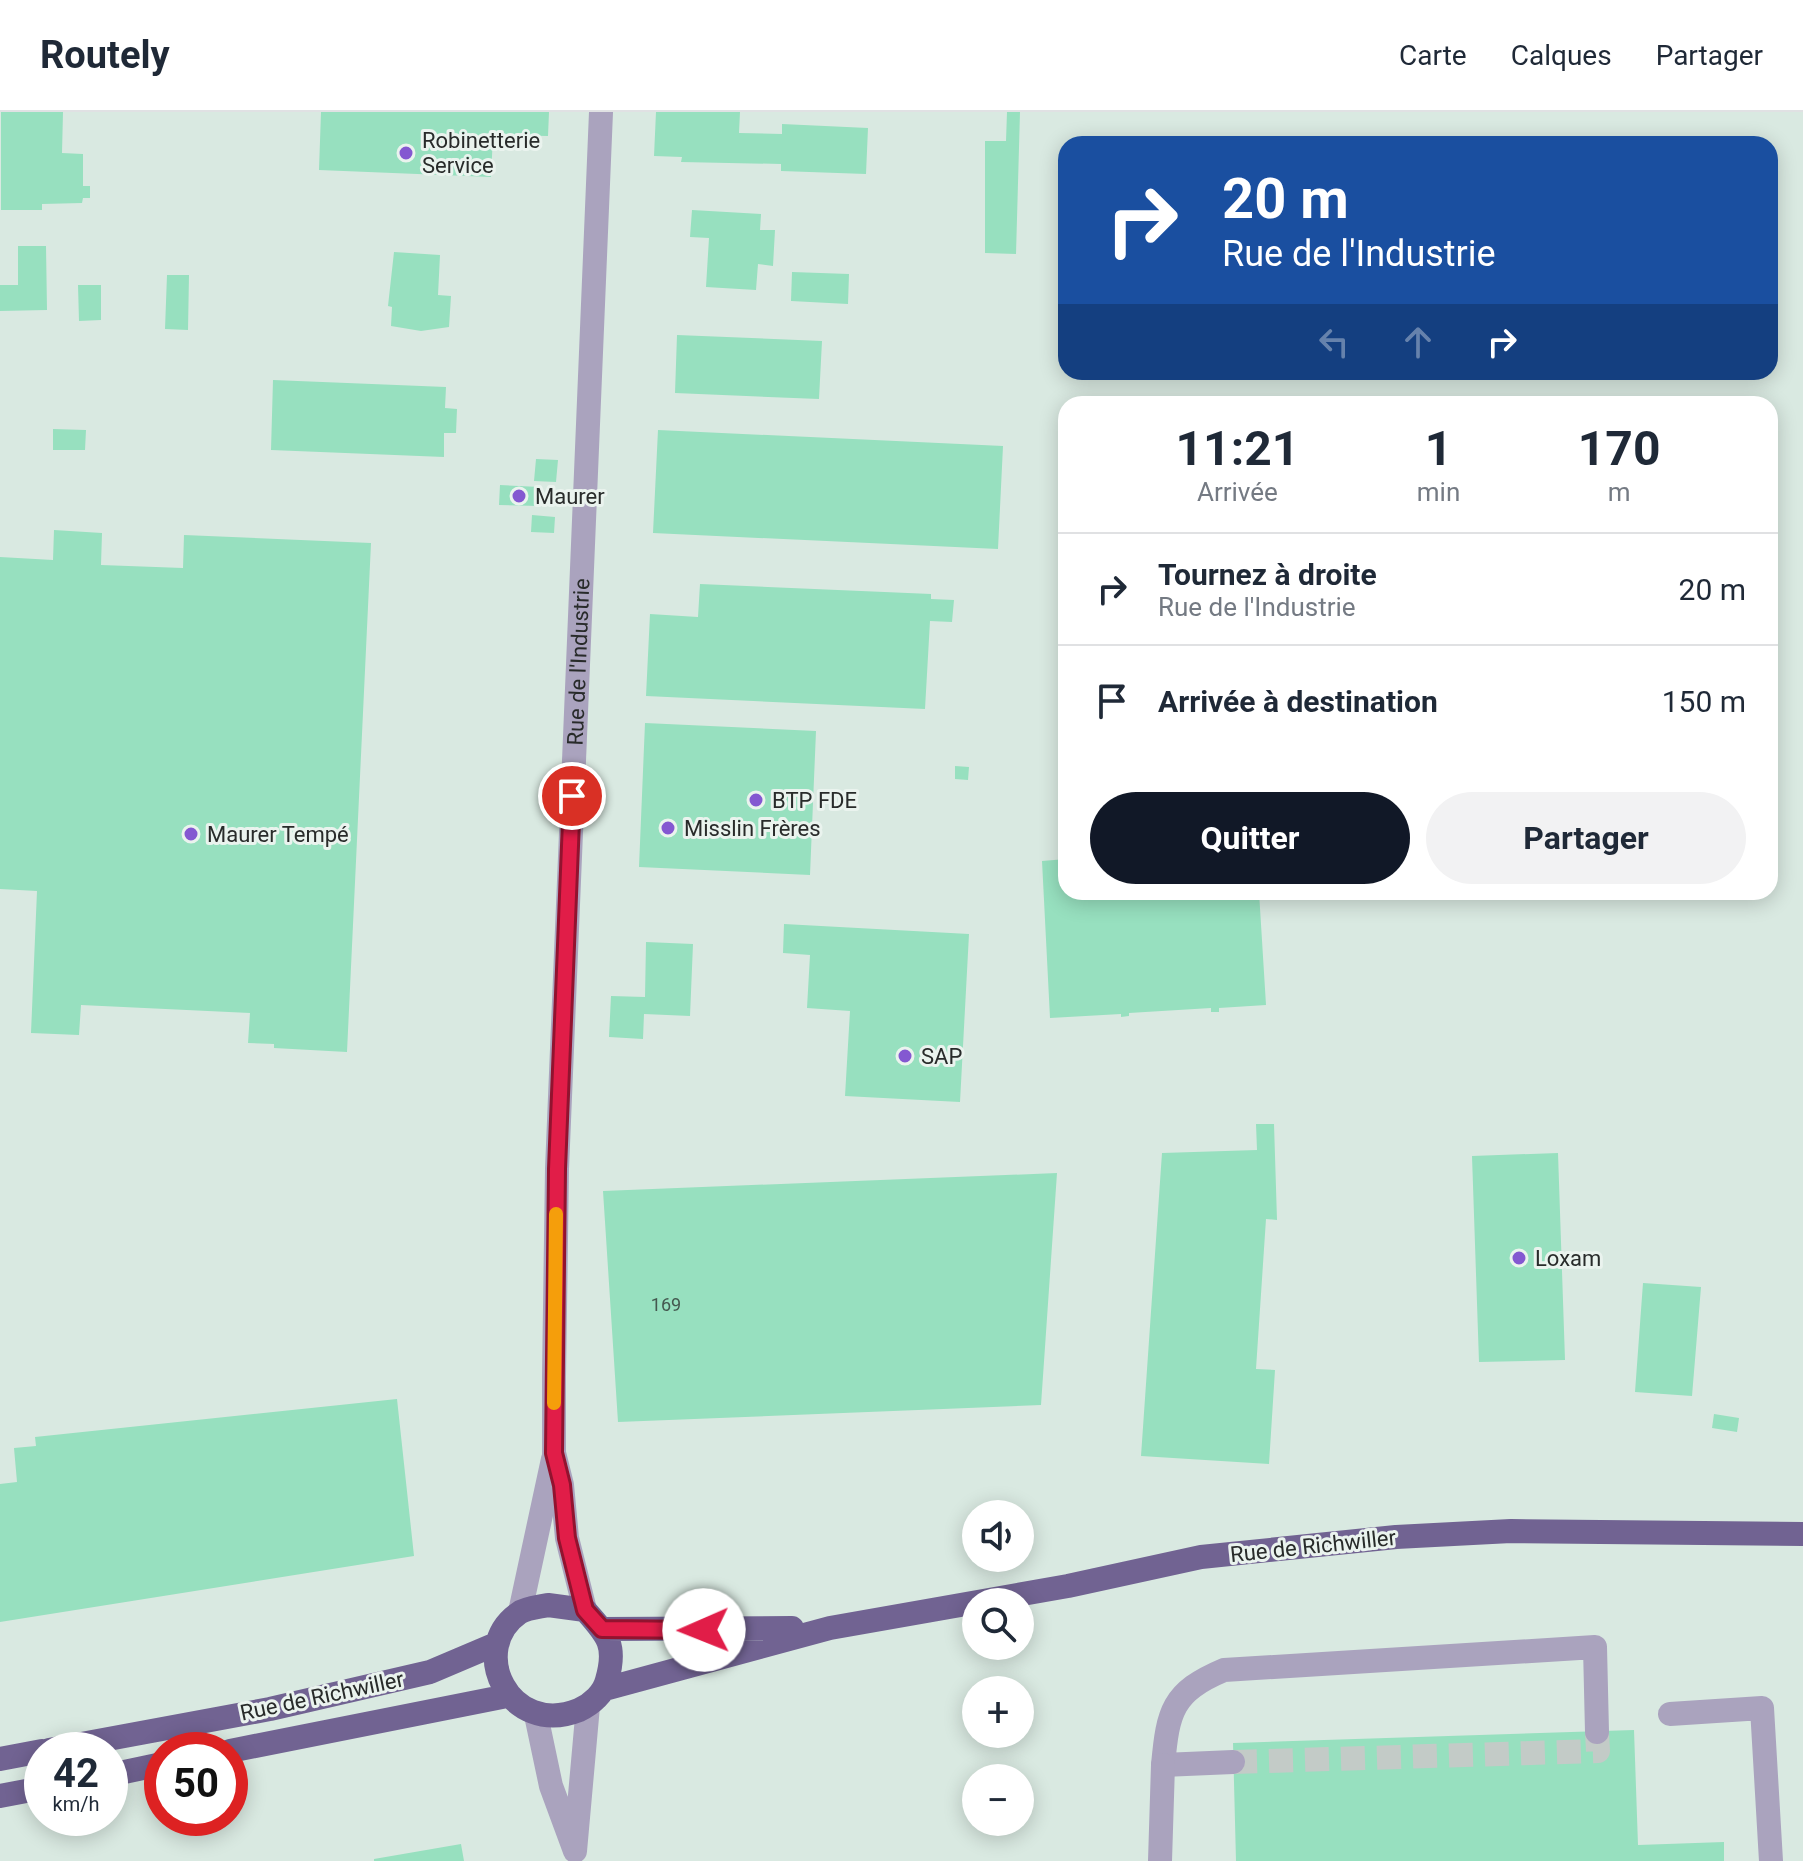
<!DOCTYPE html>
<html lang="fr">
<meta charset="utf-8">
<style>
body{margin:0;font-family:Roboto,sans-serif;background:#f2f2f3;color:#1f2937;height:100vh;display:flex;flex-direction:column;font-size:30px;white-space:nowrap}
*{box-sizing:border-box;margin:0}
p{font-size:26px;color:#747a83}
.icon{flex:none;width:44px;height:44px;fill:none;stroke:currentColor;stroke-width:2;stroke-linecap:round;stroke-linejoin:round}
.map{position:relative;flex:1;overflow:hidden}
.side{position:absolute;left:1058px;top:284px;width:720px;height:504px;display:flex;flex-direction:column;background:#fff;border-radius:24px;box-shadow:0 4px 20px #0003}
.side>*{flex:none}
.guide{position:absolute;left:1058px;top:24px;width:720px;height:244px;border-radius:24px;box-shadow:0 4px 20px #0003;background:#1a4fa0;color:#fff;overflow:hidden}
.controls{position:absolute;left:962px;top:1388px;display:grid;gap:16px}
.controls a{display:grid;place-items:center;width:72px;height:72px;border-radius:50%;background:#fff;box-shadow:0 4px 20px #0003;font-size:40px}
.speed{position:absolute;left:24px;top:1620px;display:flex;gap:16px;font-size:40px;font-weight:700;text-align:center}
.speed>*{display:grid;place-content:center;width:104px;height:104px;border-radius:50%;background:#fff;box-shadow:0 4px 20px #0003;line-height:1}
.speed small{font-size:20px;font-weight:400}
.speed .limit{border:12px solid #d22;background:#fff;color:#111}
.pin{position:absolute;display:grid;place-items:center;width:68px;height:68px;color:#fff;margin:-34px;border:4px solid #fff;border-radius:50%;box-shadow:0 2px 8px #0007}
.me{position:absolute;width:88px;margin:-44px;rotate:269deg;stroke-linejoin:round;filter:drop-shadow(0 0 6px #0008)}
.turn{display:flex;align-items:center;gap:28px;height:168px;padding:0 32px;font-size:36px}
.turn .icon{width:104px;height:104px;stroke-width:2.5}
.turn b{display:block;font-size:56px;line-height:68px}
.lanes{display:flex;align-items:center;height:76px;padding:0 32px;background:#0003;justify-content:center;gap:40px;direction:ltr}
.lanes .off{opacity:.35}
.eta{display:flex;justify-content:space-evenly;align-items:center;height:136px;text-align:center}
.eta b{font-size:48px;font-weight:700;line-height:56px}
.action{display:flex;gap:16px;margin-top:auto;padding:16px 32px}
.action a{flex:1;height:92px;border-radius:48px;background:#111827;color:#fff;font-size:32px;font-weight:700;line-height:92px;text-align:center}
.action a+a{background:#f2f2f3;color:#1f2937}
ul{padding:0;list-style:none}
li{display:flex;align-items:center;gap:24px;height:112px;padding:0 32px;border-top:2px solid #e0e1e3}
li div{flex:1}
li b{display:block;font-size:30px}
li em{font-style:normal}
header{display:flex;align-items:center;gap:48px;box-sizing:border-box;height:112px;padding:0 40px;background:#fff;border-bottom:2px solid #e0e1e3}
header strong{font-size:38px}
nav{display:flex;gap:44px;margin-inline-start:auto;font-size:28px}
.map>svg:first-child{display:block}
</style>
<header>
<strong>Routely</strong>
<nav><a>Carte</a><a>Calques</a><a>Partager</a></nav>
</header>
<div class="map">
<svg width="1803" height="1749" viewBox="0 0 1803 1749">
<rect width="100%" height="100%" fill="#eaf3ee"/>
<path fill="#d9e9e1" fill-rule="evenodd" d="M 0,0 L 1803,0 L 1803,1749 L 0,1749 ZM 1066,32 L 1770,32 L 1770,260 L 1066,260 ZM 1066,292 L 1770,292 L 1770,780 L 1066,780 ZM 976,1402 L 1020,1402 L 1020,1446 L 976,1446 ZM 976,1490 L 1020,1490 L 1020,1534 L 976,1534 ZM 976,1578 L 1020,1578 L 1020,1622 L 976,1622 ZM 42,1638 L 110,1638 L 110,1706 L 42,1706 ZM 162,1638 L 230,1638 L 230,1706 L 162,1706 ZM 976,1666 L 1020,1666 L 1020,1710 L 976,1710 Z"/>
<path fill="#97e0bf" d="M 1,0 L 63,0 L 62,41 L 83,42 L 83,74 L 90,74 L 90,86 L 83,86 L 82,91 L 42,92 L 42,98 L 1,98 Z
M 321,0 L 549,0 L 548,24 L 493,23 L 491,65 L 319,58 Z
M 656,0 L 740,0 L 739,21 L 782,22 L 782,12 L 868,16 L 866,62 L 781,59 L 781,52 L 681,50 L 682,45 L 654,44 Z
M 1007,0 L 1020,0 L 1016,142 L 985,141 L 985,29 L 1006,29 Z
M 692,98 L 761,102 L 760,118 L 775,118 L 773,154 L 758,152 L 756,178 L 706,175 L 709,126 L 690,125 Z
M 18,134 L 46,134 L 47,198 L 0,199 L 0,173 L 18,173 Z
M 394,140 L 440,143 L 438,183 L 451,184 L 449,215 L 421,219 L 391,214 L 392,195 L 388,194 Z
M 792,160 L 849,162 L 848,192 L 791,189 Z
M 167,163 L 189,163 L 188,218 L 165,217 Z
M 78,173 L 101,173 L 101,208 L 79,209 Z
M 677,223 L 822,229 L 819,287 L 675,281 Z
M 273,268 L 446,275 L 445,296 L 457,297 L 456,321 L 444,321 L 444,345 L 271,338 Z
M 53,317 L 86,318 L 85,338 L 53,338 Z
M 658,318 L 1003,334 L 998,437 L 653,421 Z
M 536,347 L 558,348 L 556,370 L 534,369 Z
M 500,373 L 540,375 L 539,394 L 499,393 Z
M 532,403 L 555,405 L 554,421 L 531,420 Z
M 54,418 L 102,421 L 101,453 L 183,456 L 184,423 L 371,431 L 347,940 L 274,936 L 274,932 L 248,931 L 250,901 L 81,893 L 79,923 L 31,921 L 37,779 L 0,777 L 0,445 L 53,448 Z
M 700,472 L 931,482 L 931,487 L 954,488 L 952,510 L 930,509 L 925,597 L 646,584 L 650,502 L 698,505 Z
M 645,611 L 816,619 L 810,763 L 639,755 Z
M 955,654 L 969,655 L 968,668 L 955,667 Z
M 1066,747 L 1066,780 L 1259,780 L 1266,893 L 1219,896 L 1219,900 L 1211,900 L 1211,896 L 1129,901 L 1129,904 L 1121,905 L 1121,902 L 1050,906 L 1042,749 Z
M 784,812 L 969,822 L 960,990 L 845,984 L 850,899 L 807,896 L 810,843 L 783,841 Z
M 646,830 L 693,832 L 690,904 L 644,902 L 643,927 L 609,925 L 611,884 L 645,885 Z
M 1256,1012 L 1274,1012 L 1277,1108 L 1266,1107 L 1256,1257 L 1275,1258 L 1269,1352 L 1141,1344 L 1162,1041 L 1257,1038 Z
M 1558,1041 L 1565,1248 L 1479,1250 L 1472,1044 Z
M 1057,1061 L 1041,1293 L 618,1310 L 603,1079 Z
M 1643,1171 L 1701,1175 L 1692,1284 L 1635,1280 Z
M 397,1287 L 414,1444 L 0,1510 L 0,1372 L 17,1370 L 14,1336 L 36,1334 L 35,1325 Z
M 1714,1302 L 1739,1306 L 1737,1320 L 1712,1316 Z
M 1634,1618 L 1638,1733 L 1724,1730 L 1724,1749 L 1236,1749 L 1233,1631 Z
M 461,1732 L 464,1749 L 374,1749 L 374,1747 Z"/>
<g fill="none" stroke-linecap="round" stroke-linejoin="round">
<path stroke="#c3cbc7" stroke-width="24" stroke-dasharray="24 12" stroke-linecap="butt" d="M 1233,1650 L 1598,1639 L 1597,1620"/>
<g stroke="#aaa3be" stroke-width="24">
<path id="s1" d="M 585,1498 L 567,1426 L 562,1373 L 554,1341 L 554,1265 L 557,1057 L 601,0"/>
<path d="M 520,1500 L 553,1347"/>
<path d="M 1670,1602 L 1762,1596 L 1771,1749"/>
<path d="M 536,1603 L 551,1674 L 575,1739 L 588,1594"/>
<path d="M 1233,1650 L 1163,1653 C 1168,1599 1172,1580 1224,1558 L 1595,1535 L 1597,1620"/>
<path d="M 1160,1749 L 1163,1653"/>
</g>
<path stroke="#716392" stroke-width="24" d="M 548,1493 L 585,1498 C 608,1524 617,1533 607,1568 C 604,1581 592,1592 579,1598 C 509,1626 467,1537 519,1501 C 526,1496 539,1495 548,1493 Z
M 602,1517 L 792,1516
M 605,1577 L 830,1516 L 1068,1474 L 1201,1445 L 1396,1425 L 1511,1419 L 1803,1422
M 49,1638 L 270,1597 L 430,1560 L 496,1532
M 230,1639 L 507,1584
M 0,1647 L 42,1639
M 110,1663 L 162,1652
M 0,1684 L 42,1676"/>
</g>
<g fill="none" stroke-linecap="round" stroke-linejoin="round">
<defs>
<path id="route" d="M 572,684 L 557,1057 L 554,1341 L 562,1373 L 567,1426 L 585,1498 L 602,1517 L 704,1518"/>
</defs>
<use href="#route" stroke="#92132f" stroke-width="20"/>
<use href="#route" stroke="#e11d48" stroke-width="14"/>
<path stroke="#f59e0b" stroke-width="14" d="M 554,1291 L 556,1102"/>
</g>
<g fill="#8458d1" stroke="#eaf3ee" stroke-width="3">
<circle cx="406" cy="41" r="8"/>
<circle cx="519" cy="384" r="8"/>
<circle cx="756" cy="688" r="8"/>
<circle cx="668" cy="716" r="8"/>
<circle cx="191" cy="722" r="8"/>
<circle cx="905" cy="944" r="8"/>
<circle cx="1519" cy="1146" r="8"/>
</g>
<g text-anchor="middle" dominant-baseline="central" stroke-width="6" stroke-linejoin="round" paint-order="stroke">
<g font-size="18" fill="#44584f">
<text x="666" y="1192">169</text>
</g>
<g font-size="22" fill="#282b2a" stroke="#eaf3ee" text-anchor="start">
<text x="422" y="28">Robinetterie<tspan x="422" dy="25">Service</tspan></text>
<text x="535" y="384">Maurer</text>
<text x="772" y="688">BTP FDE</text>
<text x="684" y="716">Misslin Frères</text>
<text x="207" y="722">Maurer Tempé</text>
<text x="921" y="944">SAP</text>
<text x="1535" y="1146">Loxam</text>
</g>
<g font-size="22" fill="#282b2a" stroke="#eaf3ee">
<text stroke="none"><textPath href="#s1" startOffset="952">Rue de l'Industrie</textPath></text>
<text transform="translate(1313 1434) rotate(-6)">Rue de Richwiller</text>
<text transform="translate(322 1584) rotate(-12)">Rue de Richwiller</text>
</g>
</g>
</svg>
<div class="controls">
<a><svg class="icon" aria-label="sound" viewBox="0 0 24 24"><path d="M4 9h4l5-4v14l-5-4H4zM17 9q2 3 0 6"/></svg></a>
<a><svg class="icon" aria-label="search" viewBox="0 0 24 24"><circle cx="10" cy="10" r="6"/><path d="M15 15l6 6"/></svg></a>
<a>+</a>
<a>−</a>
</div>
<div class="speed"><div>42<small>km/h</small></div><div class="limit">50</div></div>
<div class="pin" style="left:572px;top:684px;background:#d93025"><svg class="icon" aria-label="arrive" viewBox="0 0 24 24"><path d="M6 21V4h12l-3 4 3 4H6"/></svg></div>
<svg class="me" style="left:704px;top:1518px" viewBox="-20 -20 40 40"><circle r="19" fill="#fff"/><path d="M0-13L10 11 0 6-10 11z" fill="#e11d48"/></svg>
<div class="guide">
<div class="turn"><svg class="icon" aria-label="right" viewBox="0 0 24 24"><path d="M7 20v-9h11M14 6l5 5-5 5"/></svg><div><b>20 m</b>Rue de l'Industrie</div></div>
<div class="lanes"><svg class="icon off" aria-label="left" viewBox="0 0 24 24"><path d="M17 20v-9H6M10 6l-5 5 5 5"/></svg><svg class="icon off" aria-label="ahead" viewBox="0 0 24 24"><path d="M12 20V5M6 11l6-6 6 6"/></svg><svg class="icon" aria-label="right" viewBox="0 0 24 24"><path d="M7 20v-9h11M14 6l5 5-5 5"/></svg></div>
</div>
<section class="side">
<div class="eta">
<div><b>11:21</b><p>Arrivée</p></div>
<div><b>1</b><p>min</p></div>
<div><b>170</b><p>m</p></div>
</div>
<ul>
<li><svg class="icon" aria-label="right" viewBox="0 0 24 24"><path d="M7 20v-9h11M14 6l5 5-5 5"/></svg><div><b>Tournez à droite</b><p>Rue de l'Industrie</p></div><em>20 m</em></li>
<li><svg class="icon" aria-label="arrive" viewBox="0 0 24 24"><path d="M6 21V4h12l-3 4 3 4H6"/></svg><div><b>Arrivée à destination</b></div><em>150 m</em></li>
</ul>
<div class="action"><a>Quitter</a><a>Partager</a></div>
</section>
</div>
